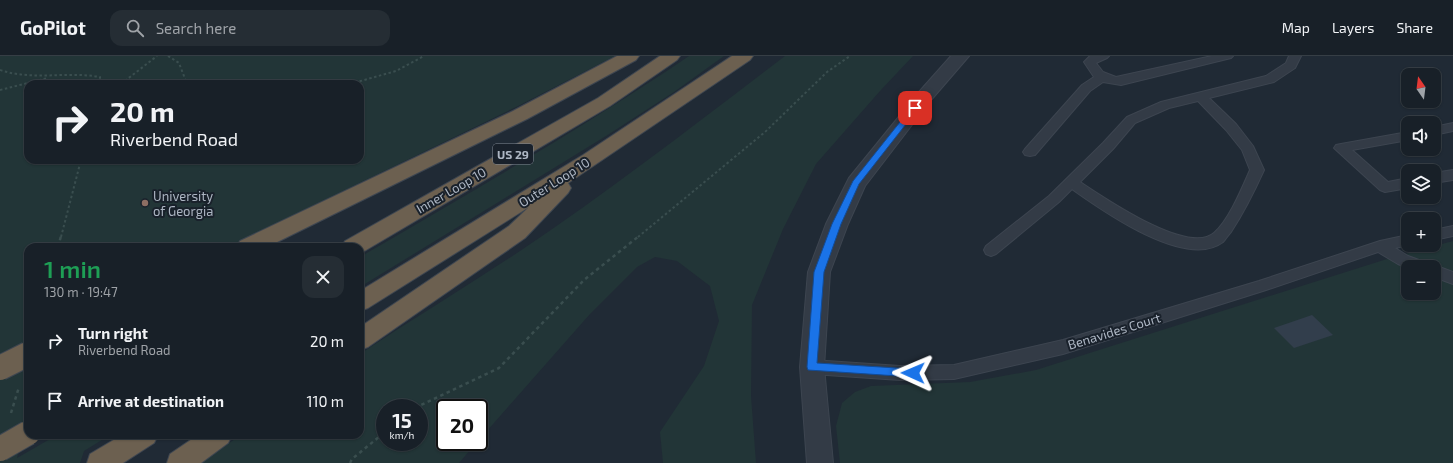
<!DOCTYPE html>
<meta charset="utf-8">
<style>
body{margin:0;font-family:"Exo 2",sans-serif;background:#252d34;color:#f1f3f6;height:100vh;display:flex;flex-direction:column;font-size:15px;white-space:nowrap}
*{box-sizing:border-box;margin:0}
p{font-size:13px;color:#9fa3a8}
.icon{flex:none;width:22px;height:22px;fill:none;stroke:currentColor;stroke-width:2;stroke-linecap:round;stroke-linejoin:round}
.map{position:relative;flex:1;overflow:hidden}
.panel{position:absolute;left:24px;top:187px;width:340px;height:196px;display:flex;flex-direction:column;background:#182028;border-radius:12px;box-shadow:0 1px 3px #0004,0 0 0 1px #363e45}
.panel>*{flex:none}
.guide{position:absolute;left:24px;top:24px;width:340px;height:84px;border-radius:12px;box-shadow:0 1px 3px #0004,0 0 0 1px #363e45;background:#182028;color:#f1f3f6;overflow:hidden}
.needle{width:26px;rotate:346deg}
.buttons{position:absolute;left:1401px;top:12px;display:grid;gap:8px}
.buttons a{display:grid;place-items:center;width:40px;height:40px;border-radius:8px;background:#182028;box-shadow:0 1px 3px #0004,0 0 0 1px #363e45;font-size:20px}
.speed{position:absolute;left:376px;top:343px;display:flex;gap:8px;font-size:20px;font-weight:700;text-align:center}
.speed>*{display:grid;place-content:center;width:52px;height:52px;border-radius:50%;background:#182028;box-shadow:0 1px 3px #0004,0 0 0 1px #363e45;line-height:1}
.speed small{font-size:10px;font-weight:400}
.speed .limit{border:2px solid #111;border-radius:6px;background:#fff;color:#111}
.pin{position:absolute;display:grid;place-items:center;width:34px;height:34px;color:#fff;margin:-17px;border-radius:8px;box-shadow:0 2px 6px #0006}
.me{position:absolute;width:44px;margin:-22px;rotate:271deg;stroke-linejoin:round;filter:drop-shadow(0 0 3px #0008)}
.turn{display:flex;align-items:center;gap:14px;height:84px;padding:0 20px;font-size:18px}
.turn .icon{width:52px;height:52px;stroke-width:2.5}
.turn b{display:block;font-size:28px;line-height:34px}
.round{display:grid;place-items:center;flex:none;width:42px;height:42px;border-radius:12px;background:#252d34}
.overview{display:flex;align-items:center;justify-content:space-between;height:68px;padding:0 20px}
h1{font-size:24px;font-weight:600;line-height:30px;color:#1e9e55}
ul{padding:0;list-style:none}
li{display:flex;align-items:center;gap:12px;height:60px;padding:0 20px}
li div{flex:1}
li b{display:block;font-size:15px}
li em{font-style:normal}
header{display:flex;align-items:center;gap:24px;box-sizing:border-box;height:56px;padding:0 20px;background:#182028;border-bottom:1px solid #363e45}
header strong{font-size:19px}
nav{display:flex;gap:22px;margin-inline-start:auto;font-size:14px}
.search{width:280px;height:36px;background:#252d34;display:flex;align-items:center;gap:10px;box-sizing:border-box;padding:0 14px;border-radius:12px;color:#9fa3a8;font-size:15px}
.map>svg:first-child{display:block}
</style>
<header>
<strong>GoPilot</strong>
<div class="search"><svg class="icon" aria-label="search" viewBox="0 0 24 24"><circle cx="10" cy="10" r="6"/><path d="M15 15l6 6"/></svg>Search here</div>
<nav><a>Map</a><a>Layers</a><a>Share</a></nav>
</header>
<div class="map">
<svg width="1453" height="407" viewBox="0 0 1453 407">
<rect width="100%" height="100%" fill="#202a35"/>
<path fill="#223537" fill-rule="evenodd" d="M 0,0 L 615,0 L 518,50 L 228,191 L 28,191 L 28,359 L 17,402 L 57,379 L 110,379 L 84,395 L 80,407 L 0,407 ZM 28,28 L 360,28 L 360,104 L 28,104 Z
M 689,0 L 724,0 L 674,36 L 606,80 L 360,231 L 360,201 C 471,136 583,72 689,0 Z
M 785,0 L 913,0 L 880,35 L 816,108 L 783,173 L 752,249 L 751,340 L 756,407 L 663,407 L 660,376 L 704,310 L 719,265 L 710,230 L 677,205 L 655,201 L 637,211 L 590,258 L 479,384 L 479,352 L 445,352 L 445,386 L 477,386 L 459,407 L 200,407 L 241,379 L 360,379 L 360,298 C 413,263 467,230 520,195 C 611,134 698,66 785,0 ZM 385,352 L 419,352 L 419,386 L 385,386 Z
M 1453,185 L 1453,407 L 840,407 L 836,370 L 842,347 L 855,336 L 871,330 L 970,326 L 1036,314 L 1387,203 ZM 1408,211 L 1434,211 L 1434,237 L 1408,237 Z"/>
<path fill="#323e4c" d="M 1312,259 L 1333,279 L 1294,292 L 1274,272 Z"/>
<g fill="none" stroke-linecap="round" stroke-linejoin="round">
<defs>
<path id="service" d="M 1090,0 L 1109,0 L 1107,2 L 1096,7 L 1103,16 L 1116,21 L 1212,0 L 1233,0 L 1231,2 L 1121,29 L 1103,26 L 1090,35 L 1035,99 L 1030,100 L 1025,99 L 1023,96 L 1025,93 L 1082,29 L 1094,21 L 1084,6 Z
M 1289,0 L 1301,0 L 1295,12 L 1274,26 L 1209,42 L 1236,68 L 1253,90 L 1264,114 C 1254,136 1244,156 1231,176 C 1228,179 1226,183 1223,186 C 1186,214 1103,155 1072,133 L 1059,146 L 996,198 L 991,200 L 986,198 L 984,194 L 986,190 L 1049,140 L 1103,87 L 1127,61 L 1161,46 L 1266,20 L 1286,7 ZM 1198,45 L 1226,74 L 1242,94 L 1250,114 C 1242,132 1229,164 1214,177 C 1188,200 1103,141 1080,126 L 1113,93 L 1135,67 L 1169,52 Z
M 1453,67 L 1453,75 L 1434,79 L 1434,71 Z
M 1408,76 L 1408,84 L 1352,94 L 1388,126 L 1408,122 L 1408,132 L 1385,136 L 1380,134 L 1334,92 L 1336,89 L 1341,88 Z
M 1453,114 L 1453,124 L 1434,127 L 1434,117 Z
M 1453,170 L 1453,180 L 1434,184 L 1434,174 Z
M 1408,179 L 1408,189 L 1409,189 L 1395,192 L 1408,200 L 1427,207 L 1429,211 L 1434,209 L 1453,216 L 1453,228 L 1434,221 L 1434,211 L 1408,212 L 1398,208 L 1378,196 L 1266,234 L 1063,298 L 954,323 L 900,324 L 812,318 L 806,316 L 804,311 L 806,306 L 812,304 L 900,310 L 954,309 L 1063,284 L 1259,225 L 1380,185 Z"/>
<path id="tertiary" d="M 951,0 L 969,0 L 931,44 L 865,130 L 848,168 L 830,216 L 824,311 L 833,407 L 807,407 L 800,311 L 808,216 L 826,168 L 849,122 L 919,36 Z"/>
<path id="motorway" d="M 617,0 L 639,0 L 636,4 L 527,63 L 267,191 L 237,191 L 240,185 L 513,55 Z
M 660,0 L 680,0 L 677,4 L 610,50 L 361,197 L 360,191 L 342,191 L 345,185 L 598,42 Z
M 732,0 L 753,0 L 750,4 L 568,127 L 571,132 L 568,137 L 525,182 L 368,291 L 360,294 L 360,271 L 509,170 L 529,151 L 368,252 L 360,255 L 360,235 L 583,99 Z
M 122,379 L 158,379 L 154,387 L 123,407 L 87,407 L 90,398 Z
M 198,379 L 232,379 L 228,387 L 201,407 L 167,407 L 170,398 Z"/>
</defs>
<use href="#service" stroke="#3d4550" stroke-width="2"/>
<use href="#tertiary" stroke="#3d4550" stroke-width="2"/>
<use href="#motorway" stroke="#3e4651" stroke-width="2"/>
<path stroke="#3a4e4f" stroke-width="2" stroke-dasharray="2.5 2.5" stroke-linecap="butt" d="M 168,0 L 179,7 L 187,28
M 0,14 C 33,25 66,15 100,21 L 100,28
M 121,28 L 157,0
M 350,28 L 396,15 L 424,0
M 0,34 L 48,22
M 61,181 L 81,104
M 638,181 L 765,76 L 827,16 L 850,0"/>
<path stroke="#3a4e4f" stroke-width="2.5" stroke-dasharray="3.5 3.5" stroke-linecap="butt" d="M 58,191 L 61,180
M 415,352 L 499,312 L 584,224 L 639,180
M 11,357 L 19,331
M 350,407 L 352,403 L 385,376"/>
<use href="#service" fill="#333b46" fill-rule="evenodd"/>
<use href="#tertiary" fill="#333b46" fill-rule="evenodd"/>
<use href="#motorway" fill="#6c6050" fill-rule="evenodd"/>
<defs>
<path id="motorway-bridge" d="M 0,312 L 28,298
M 0,393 L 28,377"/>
</defs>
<use href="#motorway-bridge" stroke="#3e4651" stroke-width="26" stroke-linecap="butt"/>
<use href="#motorway-bridge" stroke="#6c6050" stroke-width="24"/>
</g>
<path fill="#1a73e8" stroke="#114b97" d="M 915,50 L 917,51 L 917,54 L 859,128 L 841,168 L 824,216 L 817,307 L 913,313 L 917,314 L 919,317 L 917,320 L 913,321 L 808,314 L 807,311 L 814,216 L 832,168 L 853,125 L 912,51 Z"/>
<circle fill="#8d6e63" stroke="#19212b" stroke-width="1.5" cx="145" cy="147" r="4"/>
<g text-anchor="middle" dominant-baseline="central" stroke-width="4" stroke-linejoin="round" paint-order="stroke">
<rect fill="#19212b" stroke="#818995" stroke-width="1" x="493" y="88" width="40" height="20" rx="3"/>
<g font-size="12" font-weight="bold" fill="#adb6c3">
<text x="513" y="98">US 29</text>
</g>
<g font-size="13" fill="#adb6c3" stroke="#19212b">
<text transform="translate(554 126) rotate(-32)">Outer Loop 10</text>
<text transform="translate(451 134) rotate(-30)">Inner Loop 10</text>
<text transform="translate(1114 275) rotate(-17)">Benavides Court</text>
</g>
<g font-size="13" fill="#adb6c3" stroke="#19212b" text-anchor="start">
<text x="153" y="140">University<tspan x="153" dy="15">of Georgia</tspan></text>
</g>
</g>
</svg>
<div class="buttons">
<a><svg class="needle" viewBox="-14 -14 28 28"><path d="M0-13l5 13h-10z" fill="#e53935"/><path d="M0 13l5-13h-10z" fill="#9fa3a8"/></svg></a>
<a><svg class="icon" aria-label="sound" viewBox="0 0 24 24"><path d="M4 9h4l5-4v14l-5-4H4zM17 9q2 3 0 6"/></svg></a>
<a><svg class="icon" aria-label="layers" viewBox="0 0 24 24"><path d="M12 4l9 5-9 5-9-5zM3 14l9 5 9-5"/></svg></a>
<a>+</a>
<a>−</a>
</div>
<div class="speed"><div>15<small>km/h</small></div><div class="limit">20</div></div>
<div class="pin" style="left:915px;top:52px;background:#d93025"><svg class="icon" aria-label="arrive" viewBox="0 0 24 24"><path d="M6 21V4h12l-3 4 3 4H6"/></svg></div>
<svg class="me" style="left:913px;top:317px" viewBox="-20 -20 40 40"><path d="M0-17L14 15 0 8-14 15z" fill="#1a73e8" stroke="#fff" stroke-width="4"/></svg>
<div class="guide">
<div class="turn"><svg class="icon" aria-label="right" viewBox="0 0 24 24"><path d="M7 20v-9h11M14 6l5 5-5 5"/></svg><div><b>20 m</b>Riverbend Road</div></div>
</div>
<section class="panel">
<div class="overview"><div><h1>1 min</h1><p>130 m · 19:47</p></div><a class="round"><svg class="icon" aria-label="close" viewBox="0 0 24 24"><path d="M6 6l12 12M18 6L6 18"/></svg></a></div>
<ul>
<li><svg class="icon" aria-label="right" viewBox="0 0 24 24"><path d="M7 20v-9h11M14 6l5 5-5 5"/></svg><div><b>Turn right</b><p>Riverbend Road</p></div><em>20 m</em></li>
<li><svg class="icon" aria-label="arrive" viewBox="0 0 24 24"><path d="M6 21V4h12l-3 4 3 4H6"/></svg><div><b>Arrive at destination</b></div><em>110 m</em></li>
</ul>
</section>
</div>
